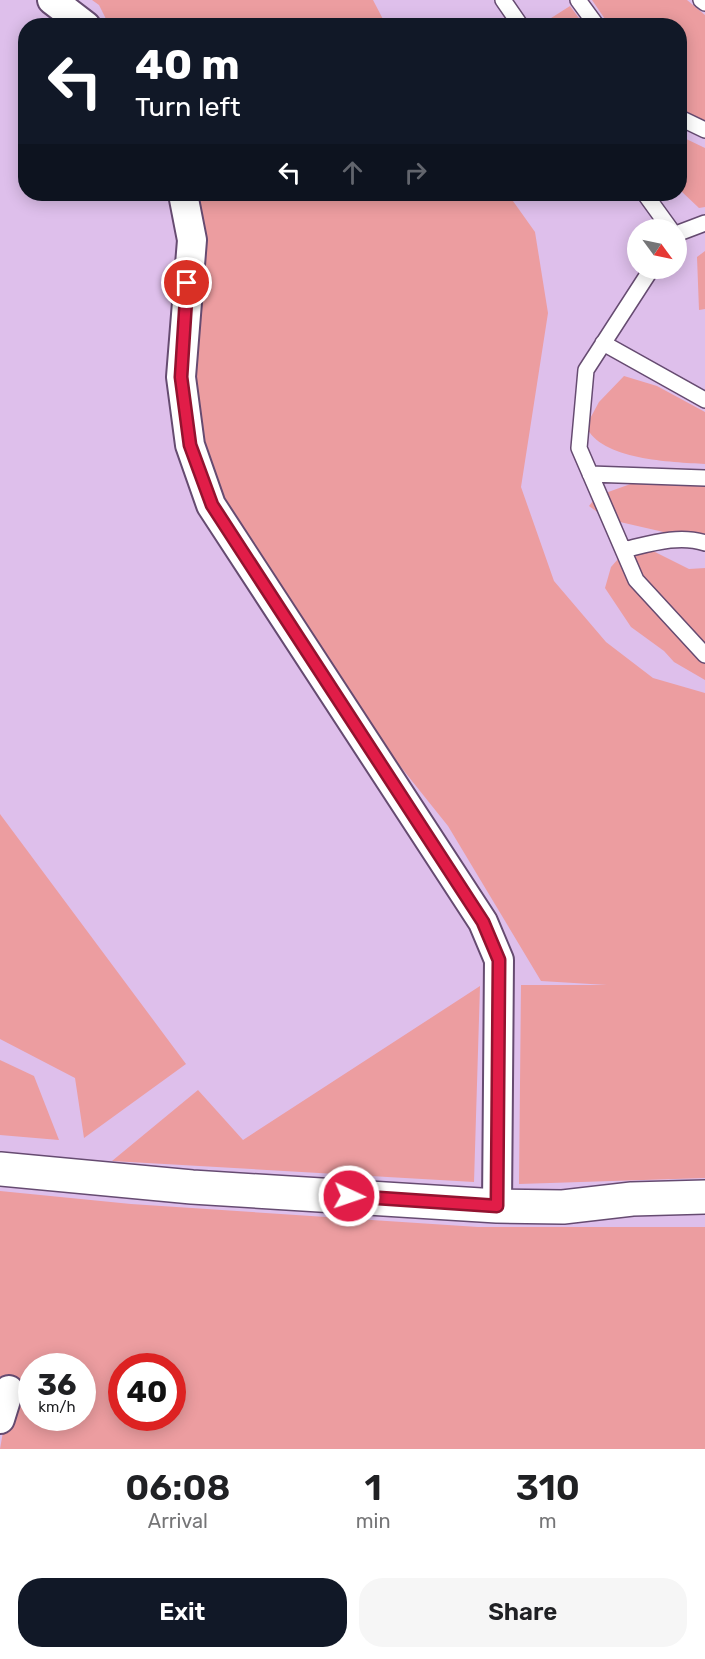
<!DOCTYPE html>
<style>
body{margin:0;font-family:Rubik,sans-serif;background:#f6f6f6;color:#202124;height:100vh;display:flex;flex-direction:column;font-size:22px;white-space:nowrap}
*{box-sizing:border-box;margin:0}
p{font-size:20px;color:#757577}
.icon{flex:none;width:33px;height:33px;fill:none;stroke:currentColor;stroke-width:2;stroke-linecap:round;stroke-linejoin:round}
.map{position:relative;height:1449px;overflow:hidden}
.details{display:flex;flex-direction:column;background:#fff;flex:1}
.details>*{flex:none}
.guide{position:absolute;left:18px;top:18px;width:669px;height:183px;border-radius:24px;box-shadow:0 3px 15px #0003;background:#111827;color:#fff;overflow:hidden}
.needle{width:39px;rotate:123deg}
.fabs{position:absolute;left:627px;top:219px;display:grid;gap:12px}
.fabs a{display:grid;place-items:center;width:60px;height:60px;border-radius:50%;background:#fff;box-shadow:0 3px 15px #0003;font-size:30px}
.speed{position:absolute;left:18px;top:1353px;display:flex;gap:12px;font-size:30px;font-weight:700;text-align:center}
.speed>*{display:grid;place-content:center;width:78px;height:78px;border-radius:50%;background:#fff;box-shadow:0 3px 15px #0003;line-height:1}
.speed small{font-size:15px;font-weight:400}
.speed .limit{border:9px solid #d22;background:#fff;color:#111}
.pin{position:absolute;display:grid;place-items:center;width:51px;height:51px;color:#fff;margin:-26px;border:3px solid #fff;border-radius:50%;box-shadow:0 2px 6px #0007}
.me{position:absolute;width:66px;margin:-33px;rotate:93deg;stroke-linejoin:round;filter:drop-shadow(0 0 4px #0008)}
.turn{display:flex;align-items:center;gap:21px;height:126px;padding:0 18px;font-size:27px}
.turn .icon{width:78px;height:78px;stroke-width:2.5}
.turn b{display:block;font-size:42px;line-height:51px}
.lanes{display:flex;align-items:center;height:57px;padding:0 18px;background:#0003;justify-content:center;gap:30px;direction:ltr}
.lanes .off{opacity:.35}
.eta{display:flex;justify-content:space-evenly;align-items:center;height:102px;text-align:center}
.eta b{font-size:36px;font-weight:600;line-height:42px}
.action{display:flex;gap:12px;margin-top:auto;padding:12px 18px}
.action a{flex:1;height:69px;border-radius:24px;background:#111827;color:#fff;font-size:24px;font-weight:600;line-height:69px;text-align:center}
.action a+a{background:#f6f6f6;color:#202124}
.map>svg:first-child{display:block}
</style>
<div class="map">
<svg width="705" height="1449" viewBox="0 0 705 1449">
<rect width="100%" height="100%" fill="#debfeb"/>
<path fill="#ec9da0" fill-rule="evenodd" d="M 92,0 L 373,0 L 386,25 L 109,25 L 99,5 Z
M 592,0 L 687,0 L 705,15 L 705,121 L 680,109 L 680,26 L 609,25 Z
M 570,6 L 584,25 L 552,25 L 548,20 Z
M 680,136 L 705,148 L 705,207 L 699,208 L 680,190 Z
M 179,194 L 508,194 L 535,232 L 548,313 L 521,487 L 554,581 L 606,642 L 653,678 L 705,693 L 705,1178 L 519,1184 L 521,985 L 607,985 L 541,981 L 448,826 L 304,646 L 202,478 Z
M 705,251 L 705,309 L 699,310 L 697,257 Z
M 624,376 L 657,386 L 705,412 L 705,464 C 672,462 600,460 586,426 L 599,402 Z
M 639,481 L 705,484 L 705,537 L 694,539 L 607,519 L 589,506 L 597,496 Z
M 626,550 L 651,550 L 689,569 L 705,568 L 705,680 L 674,662 L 664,651 L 631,627 L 605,588 L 611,567 Z
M 0,814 L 186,1064 L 84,1138 L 75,1078 L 0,1039 Z
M 480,986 L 474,1182 L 112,1161 L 198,1090 L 243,1140 Z
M 0,1060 L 34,1076 L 59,1140 L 0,1135 Z
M 0,1191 L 131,1204 L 478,1227 L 705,1227 L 705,1449 L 0,1449 L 10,1391 L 0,1420 ZM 32,1366 L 82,1366 L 82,1418 L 32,1418 ZM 122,1366 L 172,1366 L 172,1418 L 122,1418 Z"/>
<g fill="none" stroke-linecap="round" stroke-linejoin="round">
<defs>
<path id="service" d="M 503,0 L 521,26
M 578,0 L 597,26
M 701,0 L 705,3
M 680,118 L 705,130
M 645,194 L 671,230
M 676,234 L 705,223
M 652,268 L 586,370 L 579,448 L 636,580 L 705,655
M 603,343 L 705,400
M 590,474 L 705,478
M 623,550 C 649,544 679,534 705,543"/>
<path id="minor" d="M 52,0 L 86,26
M 183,194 L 192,240 L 181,377 L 190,445 L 211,505 L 483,922 L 499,960 L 497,1206
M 0,1419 L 9,1390"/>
<path id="tertiary" d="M 0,1169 L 192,1187 L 497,1206 L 563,1207 L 632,1199 L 705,1197"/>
</defs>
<use href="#service" stroke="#664b71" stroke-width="18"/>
<use href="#minor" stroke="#664b71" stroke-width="32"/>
<use href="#tertiary" stroke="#664b71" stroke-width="36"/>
<use href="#service" stroke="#fff" stroke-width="15"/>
<use href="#minor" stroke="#fff" stroke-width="28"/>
<use href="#tertiary" stroke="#fff" stroke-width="33"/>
</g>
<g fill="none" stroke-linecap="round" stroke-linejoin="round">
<defs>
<path id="route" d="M 187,283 L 181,377 L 190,445 L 212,505 L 483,922 L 499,960 L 497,1206 L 349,1196"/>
</defs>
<use href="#route" stroke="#92132f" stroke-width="15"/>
<use href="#route" stroke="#e11d48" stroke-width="10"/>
</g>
</svg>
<div class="fabs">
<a><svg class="needle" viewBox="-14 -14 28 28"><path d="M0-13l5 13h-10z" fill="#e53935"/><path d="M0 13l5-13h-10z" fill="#757577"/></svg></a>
</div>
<div class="speed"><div>36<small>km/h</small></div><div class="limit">40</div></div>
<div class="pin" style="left:187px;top:283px;background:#d93025"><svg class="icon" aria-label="arrive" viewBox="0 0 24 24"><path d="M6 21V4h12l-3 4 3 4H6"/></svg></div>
<svg class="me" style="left:349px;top:1196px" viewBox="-20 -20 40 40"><circle r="17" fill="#e11d48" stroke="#fff" stroke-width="3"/><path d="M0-11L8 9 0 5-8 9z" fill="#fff"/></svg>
<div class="guide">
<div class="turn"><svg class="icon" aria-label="left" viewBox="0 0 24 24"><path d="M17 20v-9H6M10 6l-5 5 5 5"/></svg><div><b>40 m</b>Turn left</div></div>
<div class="lanes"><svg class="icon" aria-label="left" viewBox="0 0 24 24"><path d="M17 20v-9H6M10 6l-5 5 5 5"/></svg><svg class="icon off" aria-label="ahead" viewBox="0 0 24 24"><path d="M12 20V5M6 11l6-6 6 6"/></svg><svg class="icon off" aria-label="right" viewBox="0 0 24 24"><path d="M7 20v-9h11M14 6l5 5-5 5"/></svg></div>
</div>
</div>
<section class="details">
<div class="eta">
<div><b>06:08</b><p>Arrival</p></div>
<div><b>1</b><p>min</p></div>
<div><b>310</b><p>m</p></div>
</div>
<div class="action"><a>Exit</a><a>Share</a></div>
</section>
